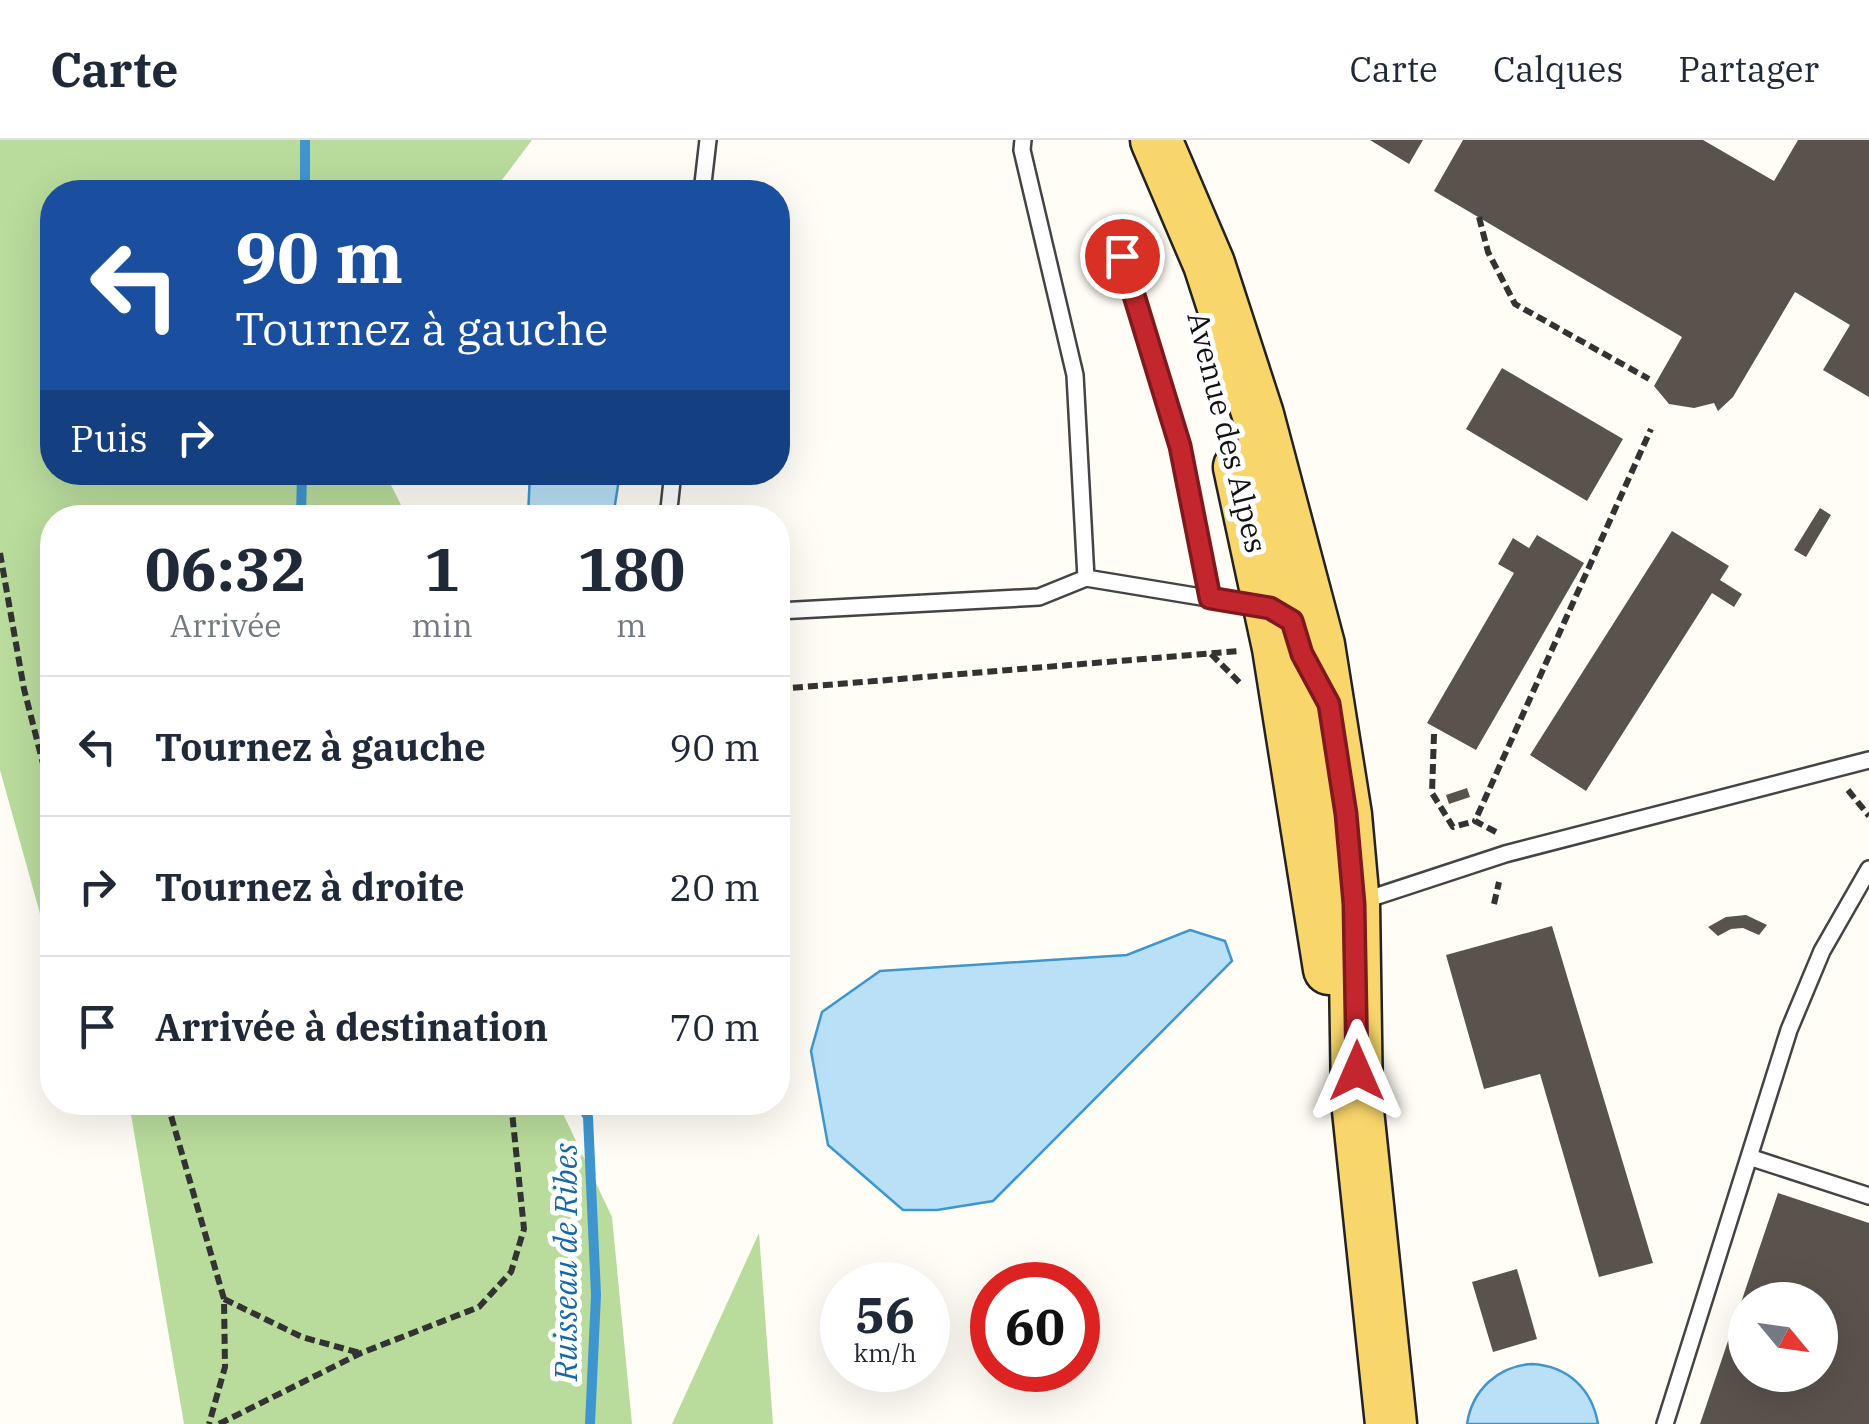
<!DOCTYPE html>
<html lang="fr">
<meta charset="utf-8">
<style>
body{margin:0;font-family:"IBM Plex Serif",serif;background:#f6f6f7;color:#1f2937;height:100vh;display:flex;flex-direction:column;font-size:38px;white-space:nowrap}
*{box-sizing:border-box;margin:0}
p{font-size:32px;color:#747a83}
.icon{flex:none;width:55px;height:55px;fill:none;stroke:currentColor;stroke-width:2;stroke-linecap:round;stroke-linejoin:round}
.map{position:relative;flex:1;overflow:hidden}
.details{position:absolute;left:40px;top:365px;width:750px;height:610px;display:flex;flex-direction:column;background:#fff;border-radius:40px;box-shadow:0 10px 40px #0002}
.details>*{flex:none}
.hud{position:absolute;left:40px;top:40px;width:750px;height:305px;border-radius:40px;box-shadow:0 10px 40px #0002;background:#1a4fa0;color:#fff;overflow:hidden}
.needle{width:65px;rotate:119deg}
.buttons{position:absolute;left:1728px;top:1142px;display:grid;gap:20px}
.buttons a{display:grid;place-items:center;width:110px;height:110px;border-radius:50%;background:#fff;box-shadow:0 10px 40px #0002;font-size:50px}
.speed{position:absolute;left:820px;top:1122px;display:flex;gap:20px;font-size:50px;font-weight:700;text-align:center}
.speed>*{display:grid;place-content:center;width:130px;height:130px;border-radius:50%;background:#fff;box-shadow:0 10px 40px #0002;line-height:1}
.speed small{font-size:25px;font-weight:400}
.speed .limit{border:15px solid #d22;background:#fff;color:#111}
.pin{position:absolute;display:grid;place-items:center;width:85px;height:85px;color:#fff;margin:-42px;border:5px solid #fff;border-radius:50%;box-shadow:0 2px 10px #0007}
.me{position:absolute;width:110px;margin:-55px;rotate:0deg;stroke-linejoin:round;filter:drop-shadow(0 0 8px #0008)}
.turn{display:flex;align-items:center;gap:35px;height:210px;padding:0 30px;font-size:45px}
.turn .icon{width:130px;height:130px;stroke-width:2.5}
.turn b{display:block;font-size:70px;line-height:85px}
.then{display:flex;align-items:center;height:95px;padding:0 30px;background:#0003;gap:20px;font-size:38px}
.eta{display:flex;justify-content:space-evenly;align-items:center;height:170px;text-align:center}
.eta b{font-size:60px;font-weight:800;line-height:70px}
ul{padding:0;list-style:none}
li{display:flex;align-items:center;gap:30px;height:140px;padding:0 30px;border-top:2px solid #e0e1e3}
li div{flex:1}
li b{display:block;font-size:38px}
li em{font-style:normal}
header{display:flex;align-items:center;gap:60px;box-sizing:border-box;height:140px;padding:0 50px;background:#fff;border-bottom:2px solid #e0e1e3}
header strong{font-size:48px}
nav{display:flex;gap:55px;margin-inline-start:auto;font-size:35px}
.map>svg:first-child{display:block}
</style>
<header>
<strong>Carte</strong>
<nav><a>Carte</a><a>Calques</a><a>Partager</a></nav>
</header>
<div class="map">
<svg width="1869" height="1284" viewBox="0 0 1869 1284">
<rect width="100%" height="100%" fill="#fffdf5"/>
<path fill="#b9dc9c" d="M 0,0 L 532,0 L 493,52 L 52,52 L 52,332 L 385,333 L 407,377 L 52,378 L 52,793 L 44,788 L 0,630 Z
M 129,963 L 558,963 L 612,1077 L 632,1284 L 184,1284 Z
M 759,1093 L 773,1284 L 672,1284 Z"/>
<path fill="#b9e0f7" stroke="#3f96cf" stroke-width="2.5" d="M 530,333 L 620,333 L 613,377 L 528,377 Z
M 1190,790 L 1225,801 L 1232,821 L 993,1061 L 937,1070 L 903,1070 L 828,1005 L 811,911 L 822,872 L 880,831 L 1127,815 Z
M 1532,1224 C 1568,1226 1592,1249 1598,1284 L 1467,1284 C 1472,1250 1498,1226 1532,1224 Z"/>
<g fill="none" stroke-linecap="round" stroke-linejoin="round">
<path stroke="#3f96cf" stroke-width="10" d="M 305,52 L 305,0
M 301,378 L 302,332
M 579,962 L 588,977 L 596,1155 L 590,1284"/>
</g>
<path fill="#5a524d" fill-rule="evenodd" d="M 1370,0 L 1423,0 L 1409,24 Z
M 1463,0 L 1703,0 L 1774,41 L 1798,0 L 1869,0 L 1869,257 L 1823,230 L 1850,185 L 1795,152 L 1733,257 L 1718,271 L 1714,263 L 1694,268 L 1669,264 L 1654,246 L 1682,197 L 1434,51 Z
M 1502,228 L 1623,299 L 1587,361 L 1466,289 Z
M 1820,368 L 1831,375 L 1806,417 L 1794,410 Z
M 1672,391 L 1729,426 L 1720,440 L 1742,454 L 1734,467 L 1712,453 L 1586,651 L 1530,615 Z
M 1537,395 L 1584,423 L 1476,610 L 1427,583 L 1514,433 L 1498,424 L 1513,398 L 1529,408 Z
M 1467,648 L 1470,657 L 1449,664 L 1446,655 Z
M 1746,775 L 1767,785 L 1759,795 L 1743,788 L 1731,789 L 1718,796 L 1708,787 L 1726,777 Z
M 1552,786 L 1653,1123 L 1599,1137 L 1540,934 L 1484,949 L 1446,815 Z
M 1778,1053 L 1869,1083 L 1869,1284 L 1700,1284 ZM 1745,1160 L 1820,1160 L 1820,1235 L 1745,1235 Z
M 1517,1129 L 1537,1199 L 1493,1212 L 1472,1142 Z"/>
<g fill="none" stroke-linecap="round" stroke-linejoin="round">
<defs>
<path id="service" d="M 1023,0 L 1022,10 L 1075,235 L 1086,438
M 702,52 L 708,0
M 1122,115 L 1180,306 L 1209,458
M 668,378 L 673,332
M 778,471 L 1039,457 L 1086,438 L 1262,467
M 1362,761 L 1505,714 L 1869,620
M 1749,1017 L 1869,1056
M 1665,1284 L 1789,890 L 1822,811 L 1869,729"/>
<path id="primary" d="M 1156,0 L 1209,124 L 1258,275 L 1319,505 L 1346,675 L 1354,764 L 1357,961 L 1391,1284
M 1239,327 L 1278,508 L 1329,829"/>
</defs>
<use href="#service" stroke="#444" stroke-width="20"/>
<use href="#primary" stroke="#222" stroke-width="55"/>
<path stroke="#333" stroke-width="6" stroke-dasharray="10 5" stroke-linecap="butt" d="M 1479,77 L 1488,112 L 1515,164 L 1649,239
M 0,413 L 24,549 L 52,659
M 1211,514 L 1241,544
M 778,549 L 1240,511
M 1434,594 L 1432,653 L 1453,687 L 1475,681
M 1848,650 L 1869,676
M 1496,692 L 1475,681 L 1651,289
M 1494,764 L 1499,742
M 167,962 L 224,1159 L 225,1227 L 209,1284
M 224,1159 L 302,1197 L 360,1213
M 219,1284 L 361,1213 L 479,1167 L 511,1132 L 524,1089 L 511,962"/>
<use href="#service" stroke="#fff" stroke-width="15"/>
<use href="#primary" stroke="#f9d66b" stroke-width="50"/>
</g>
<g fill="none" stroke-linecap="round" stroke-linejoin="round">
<defs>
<path id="route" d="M 1122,116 L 1180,306 L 1210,458 L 1270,468 L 1292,481 L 1302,514 L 1329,564 L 1346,674 L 1354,764 L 1357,931"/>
</defs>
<use href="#route" stroke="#7f191e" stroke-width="25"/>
<use href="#route" stroke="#c4262e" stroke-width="18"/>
</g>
<g text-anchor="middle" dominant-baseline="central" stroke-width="10" stroke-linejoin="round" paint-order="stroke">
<g font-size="30" fill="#111" stroke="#fff">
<text transform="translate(1228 292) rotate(76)">Avenue des Alpes</text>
</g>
<g font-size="32" font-style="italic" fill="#1768a6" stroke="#fff">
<text transform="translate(565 1122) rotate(-90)">Ruisseau de Ribes</text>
</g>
</g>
</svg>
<div class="buttons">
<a><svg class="needle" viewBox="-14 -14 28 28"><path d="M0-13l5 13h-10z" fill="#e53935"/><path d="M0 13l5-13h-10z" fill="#747a83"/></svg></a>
</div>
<div class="speed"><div>56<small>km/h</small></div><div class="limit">60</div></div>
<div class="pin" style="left:1122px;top:116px;background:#d93025"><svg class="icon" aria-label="arrive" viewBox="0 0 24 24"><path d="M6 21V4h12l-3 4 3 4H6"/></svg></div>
<svg class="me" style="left:1357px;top:931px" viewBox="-20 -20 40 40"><path d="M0-17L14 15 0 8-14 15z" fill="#c4262e" stroke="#fff" stroke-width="4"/></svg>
<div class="hud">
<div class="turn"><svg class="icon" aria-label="left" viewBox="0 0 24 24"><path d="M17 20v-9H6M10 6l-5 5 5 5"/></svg><div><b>90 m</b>Tournez à gauche</div></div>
<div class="then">Puis<svg class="icon" aria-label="right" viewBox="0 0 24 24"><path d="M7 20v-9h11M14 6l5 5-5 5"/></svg></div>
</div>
<section class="details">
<div class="eta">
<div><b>06:32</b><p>Arrivée</p></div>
<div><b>1</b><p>min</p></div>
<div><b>180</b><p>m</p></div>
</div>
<ul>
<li><svg class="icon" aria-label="left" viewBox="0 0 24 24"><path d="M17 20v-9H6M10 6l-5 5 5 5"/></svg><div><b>Tournez à gauche</b></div><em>90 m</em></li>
<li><svg class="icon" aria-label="right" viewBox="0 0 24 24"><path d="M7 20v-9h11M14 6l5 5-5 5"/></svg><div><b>Tournez à droite</b></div><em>20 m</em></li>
<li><svg class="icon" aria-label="arrive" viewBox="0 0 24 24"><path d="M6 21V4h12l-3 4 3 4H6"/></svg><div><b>Arrivée à destination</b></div><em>70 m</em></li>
</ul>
</section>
</div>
